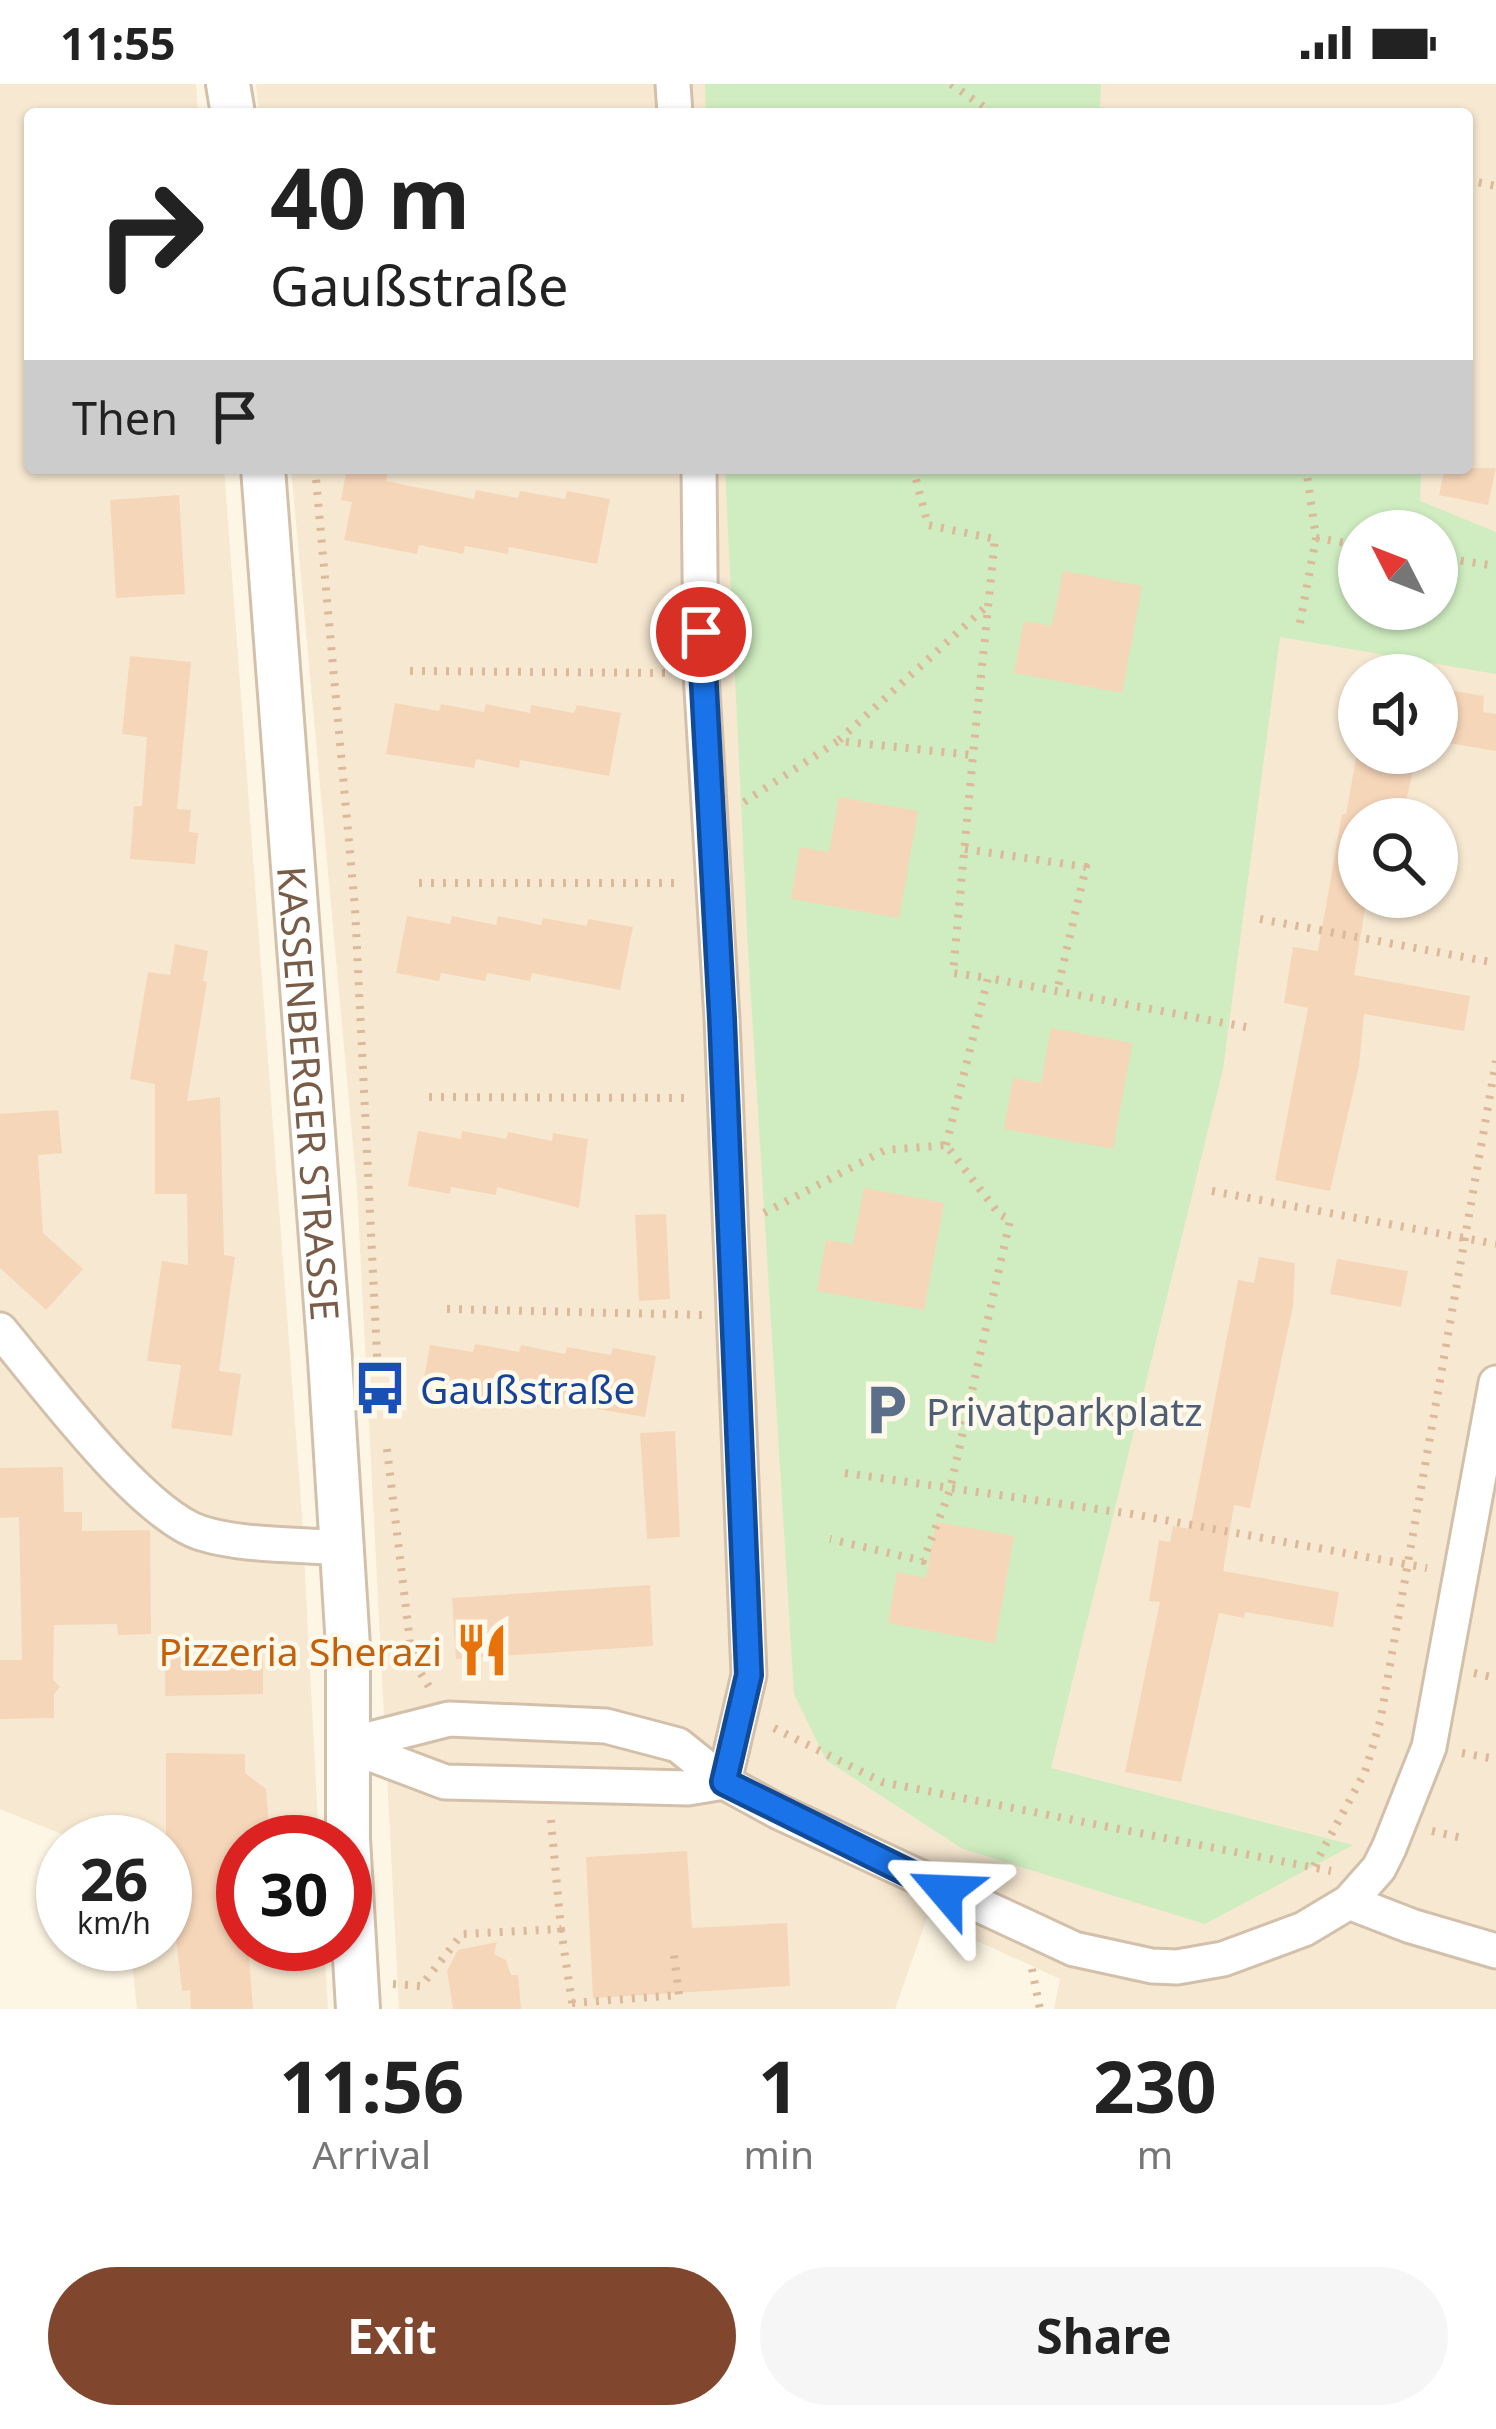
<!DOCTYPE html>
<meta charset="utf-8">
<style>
body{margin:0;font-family:"Noto Sans",sans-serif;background:#f6f6f6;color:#222;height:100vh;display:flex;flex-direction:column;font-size:45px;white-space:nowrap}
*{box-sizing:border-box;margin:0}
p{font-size:39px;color:#767676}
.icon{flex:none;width:66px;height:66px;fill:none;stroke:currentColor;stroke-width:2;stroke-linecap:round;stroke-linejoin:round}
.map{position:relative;height:1925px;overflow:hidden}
.panel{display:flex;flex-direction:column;background:#fff;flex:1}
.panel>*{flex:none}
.banner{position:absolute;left:24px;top:24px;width:1449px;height:366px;border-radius:12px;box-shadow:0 3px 9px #0004;background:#fff;color:#222;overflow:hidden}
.needle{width:78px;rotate:312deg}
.controls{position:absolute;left:1338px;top:426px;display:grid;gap:24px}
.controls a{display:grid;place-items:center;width:120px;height:120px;border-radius:50%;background:#fff;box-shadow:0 3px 9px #0004;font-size:60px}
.speed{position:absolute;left:36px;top:1731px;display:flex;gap:24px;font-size:60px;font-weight:700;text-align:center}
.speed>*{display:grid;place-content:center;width:156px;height:156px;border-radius:50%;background:#fff;box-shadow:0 3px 9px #0004;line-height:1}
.speed small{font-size:30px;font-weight:400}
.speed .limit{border:18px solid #d22;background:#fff;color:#111}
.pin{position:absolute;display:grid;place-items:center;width:102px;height:102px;color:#fff;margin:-51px;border:6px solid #fff;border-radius:50%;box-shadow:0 3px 12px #0007}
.me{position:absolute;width:132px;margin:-66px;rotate:296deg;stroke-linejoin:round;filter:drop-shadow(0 0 9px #0008)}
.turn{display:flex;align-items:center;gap:42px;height:252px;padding:0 48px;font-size:54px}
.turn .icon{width:156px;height:156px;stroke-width:2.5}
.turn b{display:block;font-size:84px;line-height:102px}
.then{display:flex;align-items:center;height:114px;padding:0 48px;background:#0003;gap:24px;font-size:45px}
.eta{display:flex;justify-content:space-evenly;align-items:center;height:204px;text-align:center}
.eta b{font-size:72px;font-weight:700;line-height:84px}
.button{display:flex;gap:24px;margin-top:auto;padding:24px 48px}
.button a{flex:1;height:138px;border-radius:72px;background:#80472e;color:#fff;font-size:48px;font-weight:700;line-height:138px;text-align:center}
.button a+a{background:#f6f6f6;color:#222}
.status{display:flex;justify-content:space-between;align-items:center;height:84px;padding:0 60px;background:#fff;direction:ltr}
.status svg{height:33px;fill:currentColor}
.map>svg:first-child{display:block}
</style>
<div class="status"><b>11:55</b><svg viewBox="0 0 49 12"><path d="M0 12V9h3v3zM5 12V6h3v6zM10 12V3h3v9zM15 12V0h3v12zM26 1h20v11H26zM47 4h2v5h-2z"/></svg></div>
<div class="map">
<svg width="1496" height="1925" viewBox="0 0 1496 1925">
<rect width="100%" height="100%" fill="#fef6e4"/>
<path fill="#f7e8d1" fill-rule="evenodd" d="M 0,0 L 196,0 L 198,30 L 30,30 L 30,384 L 224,384 L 302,1432 L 319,1758 L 243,1758 L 243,1860 L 324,1860 L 328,1925 L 137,1925 L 130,1860 L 165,1860 L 165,1758 L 81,1758 L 0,1725 Z
M 256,0 L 1496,0 L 1496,1925 L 1054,1925 L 1060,1895 L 927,1834 L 895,1925 L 399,1925 L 357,1105 L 291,384 L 1467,384 L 1467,30 L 259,30 ZM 1359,447 L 1437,447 L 1437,525 L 1359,525 ZM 1359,591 L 1437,591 L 1437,669 L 1359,669 ZM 1359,735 L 1437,735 L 1437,813 L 1359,813 Z"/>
<path fill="#cfedc0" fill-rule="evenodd" d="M 705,0 L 1101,0 L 1100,23 L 1132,30 L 706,30 Z
M 725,384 L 1421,384 L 1420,417 L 1496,448 L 1496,590 L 1280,553 L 1223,985 L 1051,1684 L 1353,1761 L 1205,1840 L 963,1765 L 826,1676 L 794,1610 L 748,865 ZM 1359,447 L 1437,447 L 1437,525 L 1359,525 Z"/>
<path fill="#f6d6b9" d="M 347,384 L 389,384 L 386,397 L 474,415 L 476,406 L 518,414 L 520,407 L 565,415 L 567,407 L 610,415 L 597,480 L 509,463 L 508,470 L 465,462 L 463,470 L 419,461 L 417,470 L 344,456 L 352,418 L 341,416 Z
M 1445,384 L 1496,384 L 1488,421 L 1439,411 Z
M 179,411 L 185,510 L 116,514 L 110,416 Z
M 1063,487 L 1142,502 L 1122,609 L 1014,589 L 1024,537 L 1052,542 Z
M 130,572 L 191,578 L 177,725 L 191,726 L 189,748 L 198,749 L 195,780 L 130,775 L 134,722 L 142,722 L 147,653 L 122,650 Z
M 1437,604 L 1484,612 L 1483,628 L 1496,630 L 1496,667 L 1437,657 Z
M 395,619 L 439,627 L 441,620 L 484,628 L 486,620 L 530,629 L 531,621 L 574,629 L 577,621 L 621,629 L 609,692 L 520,676 L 519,684 L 476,675 L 474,684 L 386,670 Z
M 1357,669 L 1417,669 L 1402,735 L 1359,735 L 1359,813 L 1367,813 L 1354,891 L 1470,912 L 1464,947 L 1364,930 L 1359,982 L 1330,1107 L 1275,1096 L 1308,924 L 1284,919 L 1293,863 L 1318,867 L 1342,730 L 1346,730 Z
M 839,713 L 918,727 L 899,834 L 791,815 L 800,763 L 829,768 Z
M 407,832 L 450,840 L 452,832 L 496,841 L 498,832 L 541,841 L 543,834 L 587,842 L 588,835 L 633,843 L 620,906 L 532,889 L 530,897 L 487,889 L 485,897 L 441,889 L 439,897 L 396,889 Z
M 175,860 L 208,867 L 203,897 L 207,898 L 187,1017 L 220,1013 L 224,1171 L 235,1173 L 219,1287 L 241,1290 L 232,1352 L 171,1344 L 181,1281 L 147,1277 L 162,1177 L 188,1181 L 187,1110 L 155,1110 L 155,1000 L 130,995 L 148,888 L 170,891 Z
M 1051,944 L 1132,959 L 1113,1065 L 1004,1045 L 1013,994 L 1041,999 Z
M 58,1026 L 62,1069 L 38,1071 L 43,1149 L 83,1185 L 46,1226 L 0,1184 L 0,1030 Z
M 418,1047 L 461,1055 L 462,1047 L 506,1055 L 508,1048 L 552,1057 L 553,1049 L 588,1055 L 579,1124 L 497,1103 L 496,1111 L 451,1103 L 450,1110 L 408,1102 Z
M 864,1104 L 944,1119 L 924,1226 L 817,1207 L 826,1156 L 853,1160 Z
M 666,1130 L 670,1215 L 639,1217 L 635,1131 Z
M 1259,1173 L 1295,1179 L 1293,1222 L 1250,1424 L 1234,1421 L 1223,1487 L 1339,1508 L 1333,1543 L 1245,1528 L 1244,1534 L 1219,1529 L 1181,1698 L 1125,1688 L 1160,1518 L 1149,1517 L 1159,1456 L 1170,1458 L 1173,1442 L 1190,1445 L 1238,1196 L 1254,1199 Z
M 1337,1175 L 1408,1187 L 1401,1223 L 1330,1210 Z
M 475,1260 L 519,1268 L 521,1261 L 565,1270 L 567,1263 L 611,1271 L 613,1264 L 656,1272 L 645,1333 L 556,1318 L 555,1325 L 510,1316 L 509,1325 L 465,1317 L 464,1325 L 420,1317 L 430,1261 L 473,1268 Z
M 675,1347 L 680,1453 L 647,1455 L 640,1349 Z
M 63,1383 L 64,1428 L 82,1428 L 82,1447 L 150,1446 L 151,1550 L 118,1551 L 117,1540 L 54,1541 L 53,1596 L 60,1603 L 54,1610 L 54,1634 L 0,1635 L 0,1576 L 22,1576 L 19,1433 L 0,1434 L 0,1384 Z
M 936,1438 L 1014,1452 L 995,1559 L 888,1539 L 897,1488 L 926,1494 Z
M 650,1501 L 653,1562 L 456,1575 L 452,1514 Z
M 165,1571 L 263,1577 L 263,1610 L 165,1612 Z
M 166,1669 L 245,1670 L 245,1689 L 266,1705 L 270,1758 L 243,1758 L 243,1860 L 248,1860 L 253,1925 L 191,1925 L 190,1906 L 182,1907 L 166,1764 Z
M 687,1767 L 692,1844 L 787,1839 L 790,1902 L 593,1914 L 586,1773 Z
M 497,1858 L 494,1870 L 506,1876 L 511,1891 L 518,1891 L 521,1925 L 453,1925 L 447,1887 L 458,1866 Z"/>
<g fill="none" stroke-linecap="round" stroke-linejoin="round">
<defs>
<path id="minor" d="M 673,0 L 675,30
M 699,384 L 701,589 L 722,935 L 749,1591 L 724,1698
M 0,1246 C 43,1297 141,1430 201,1449 C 241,1462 298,1460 340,1464
M 347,1661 L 449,1635 L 606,1642 L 678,1661 L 724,1698 L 777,1727 L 1074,1865 L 1152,1882 L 1177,1883 L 1223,1875 L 1304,1845 L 1349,1818 L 1379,1784 L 1389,1764 L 1429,1663 L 1496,1299
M 347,1661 L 445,1698 L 688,1704 L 724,1698
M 1349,1818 L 1411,1842 L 1496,1867"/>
<g id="tertiary">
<path d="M 228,0 L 233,30"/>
<path id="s1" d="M 263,384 L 330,1275 L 348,1563 L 348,1755 L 358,1925"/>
</g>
</defs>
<use href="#minor" stroke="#d3c0ab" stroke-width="39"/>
<use href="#tertiary" stroke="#d3c0ab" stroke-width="48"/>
<path stroke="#dcb99b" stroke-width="8" stroke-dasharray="3 9" stroke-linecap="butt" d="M 951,0 L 994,30
M 1109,30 L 1112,19
M 1467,96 L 1496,102
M 315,384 L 355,824 L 378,1291
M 913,384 L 928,441 L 995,455 L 973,671
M 1316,454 L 1359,461
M 1437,473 L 1496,482
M 1300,539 L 1316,454 L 1306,384
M 410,587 L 666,589
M 839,656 L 988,521
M 744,718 L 838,657 L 973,671 L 953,889 L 988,894
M 965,765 L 1086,783 L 1057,907
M 419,799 L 682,799
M 1260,835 L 1496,879
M 429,1013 L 692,1014
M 946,1061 L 988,894 L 1246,943
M 1212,1107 L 1496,1160
M 764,1129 L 885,1066 L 946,1061 L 999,1130 L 1010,1136 L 950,1406 L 923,1477 L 830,1455
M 447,1225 L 703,1231
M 387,1365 L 410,1558 L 418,1585 L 431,1606
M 845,1389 L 1132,1430 L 1427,1484
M 1474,1589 L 1496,1594
M 774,1644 L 882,1698 L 1331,1787
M 1462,1669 L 1490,1674
M 1432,1747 L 1466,1755
M 1314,1782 L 1365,1688 L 1380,1638 L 1496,977
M 561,1845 L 573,1925
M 1032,1885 L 1040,1925
M 393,1900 L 421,1902 L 462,1850 L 561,1845 L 551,1736
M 572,1919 L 679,1911 L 674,1871"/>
<use href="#minor" stroke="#fff" stroke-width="33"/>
<use href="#tertiary" stroke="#fff" stroke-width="42"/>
</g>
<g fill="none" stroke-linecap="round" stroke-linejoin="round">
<defs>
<path id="route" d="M 701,548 L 722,935 L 749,1591 L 724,1698 L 945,1807"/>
</defs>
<use href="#route" stroke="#114b97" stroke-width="30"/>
<use href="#route" stroke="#1a73e8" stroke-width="21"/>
</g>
<defs>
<symbol id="bus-bare" viewBox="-9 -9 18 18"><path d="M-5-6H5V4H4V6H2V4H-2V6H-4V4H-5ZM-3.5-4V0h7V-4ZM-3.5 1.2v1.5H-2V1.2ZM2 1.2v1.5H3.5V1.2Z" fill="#1a4fb4" stroke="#fff9ec" stroke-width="2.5" paint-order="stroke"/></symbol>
<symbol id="parking-bare" viewBox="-9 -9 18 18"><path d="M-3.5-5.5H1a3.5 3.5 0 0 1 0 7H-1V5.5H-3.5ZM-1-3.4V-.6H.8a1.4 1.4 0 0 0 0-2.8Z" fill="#5c6f8a" stroke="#fff9ec" stroke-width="2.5" paint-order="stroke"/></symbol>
<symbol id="restaurant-bare" viewBox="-9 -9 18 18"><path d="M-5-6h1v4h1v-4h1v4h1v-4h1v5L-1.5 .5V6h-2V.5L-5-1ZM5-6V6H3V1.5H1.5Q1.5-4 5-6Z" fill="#e8710a" stroke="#fff9ec" stroke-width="2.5" paint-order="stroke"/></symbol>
</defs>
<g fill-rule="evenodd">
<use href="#bus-bare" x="342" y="1266" width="76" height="76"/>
<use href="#parking-bare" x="848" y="1288" width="76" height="76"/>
<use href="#restaurant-bare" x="444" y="1528" width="76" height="76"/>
</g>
<g text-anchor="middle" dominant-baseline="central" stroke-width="9" stroke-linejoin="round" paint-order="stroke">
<g font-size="39" fill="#795c47" stroke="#fff9ec">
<text stroke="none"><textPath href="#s1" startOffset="627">KASSENBERGER STRASSE</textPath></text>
</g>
<g font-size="39" fill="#164399" stroke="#fff9ec" text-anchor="start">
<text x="420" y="1304">Gaußstraße</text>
</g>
<g font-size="39" fill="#4e5e75" stroke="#fff9ec" text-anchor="start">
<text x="926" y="1326">Privatparkplatz</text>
</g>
<g font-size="39" fill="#c56008" stroke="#fff9ec" text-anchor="end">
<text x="442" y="1566">Pizzeria Sherazi</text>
</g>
</g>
</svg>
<div class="controls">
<a><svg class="needle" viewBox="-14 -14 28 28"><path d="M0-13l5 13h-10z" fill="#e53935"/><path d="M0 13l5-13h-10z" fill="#767676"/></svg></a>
<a><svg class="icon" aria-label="sound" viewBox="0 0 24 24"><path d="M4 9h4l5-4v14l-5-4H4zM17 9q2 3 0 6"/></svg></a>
<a><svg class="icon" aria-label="search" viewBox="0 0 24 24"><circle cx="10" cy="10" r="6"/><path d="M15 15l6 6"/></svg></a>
</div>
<div class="speed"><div>26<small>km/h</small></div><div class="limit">30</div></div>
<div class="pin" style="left:701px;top:548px;background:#d93025"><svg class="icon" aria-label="arrive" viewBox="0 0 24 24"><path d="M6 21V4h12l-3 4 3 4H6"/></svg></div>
<svg class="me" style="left:945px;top:1807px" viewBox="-20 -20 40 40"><path d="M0-17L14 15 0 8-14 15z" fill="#1a73e8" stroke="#fff" stroke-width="4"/></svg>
<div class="banner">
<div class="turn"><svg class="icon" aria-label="right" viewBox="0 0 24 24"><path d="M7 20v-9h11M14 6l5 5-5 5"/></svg><div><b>40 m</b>Gaußstraße</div></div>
<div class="then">Then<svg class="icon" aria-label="arrive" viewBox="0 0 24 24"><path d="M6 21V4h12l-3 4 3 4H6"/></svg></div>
</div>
</div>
<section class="panel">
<div class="eta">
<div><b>11:56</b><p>Arrival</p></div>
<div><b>1</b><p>min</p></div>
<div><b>230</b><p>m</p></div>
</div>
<div class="button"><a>Exit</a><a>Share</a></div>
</section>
